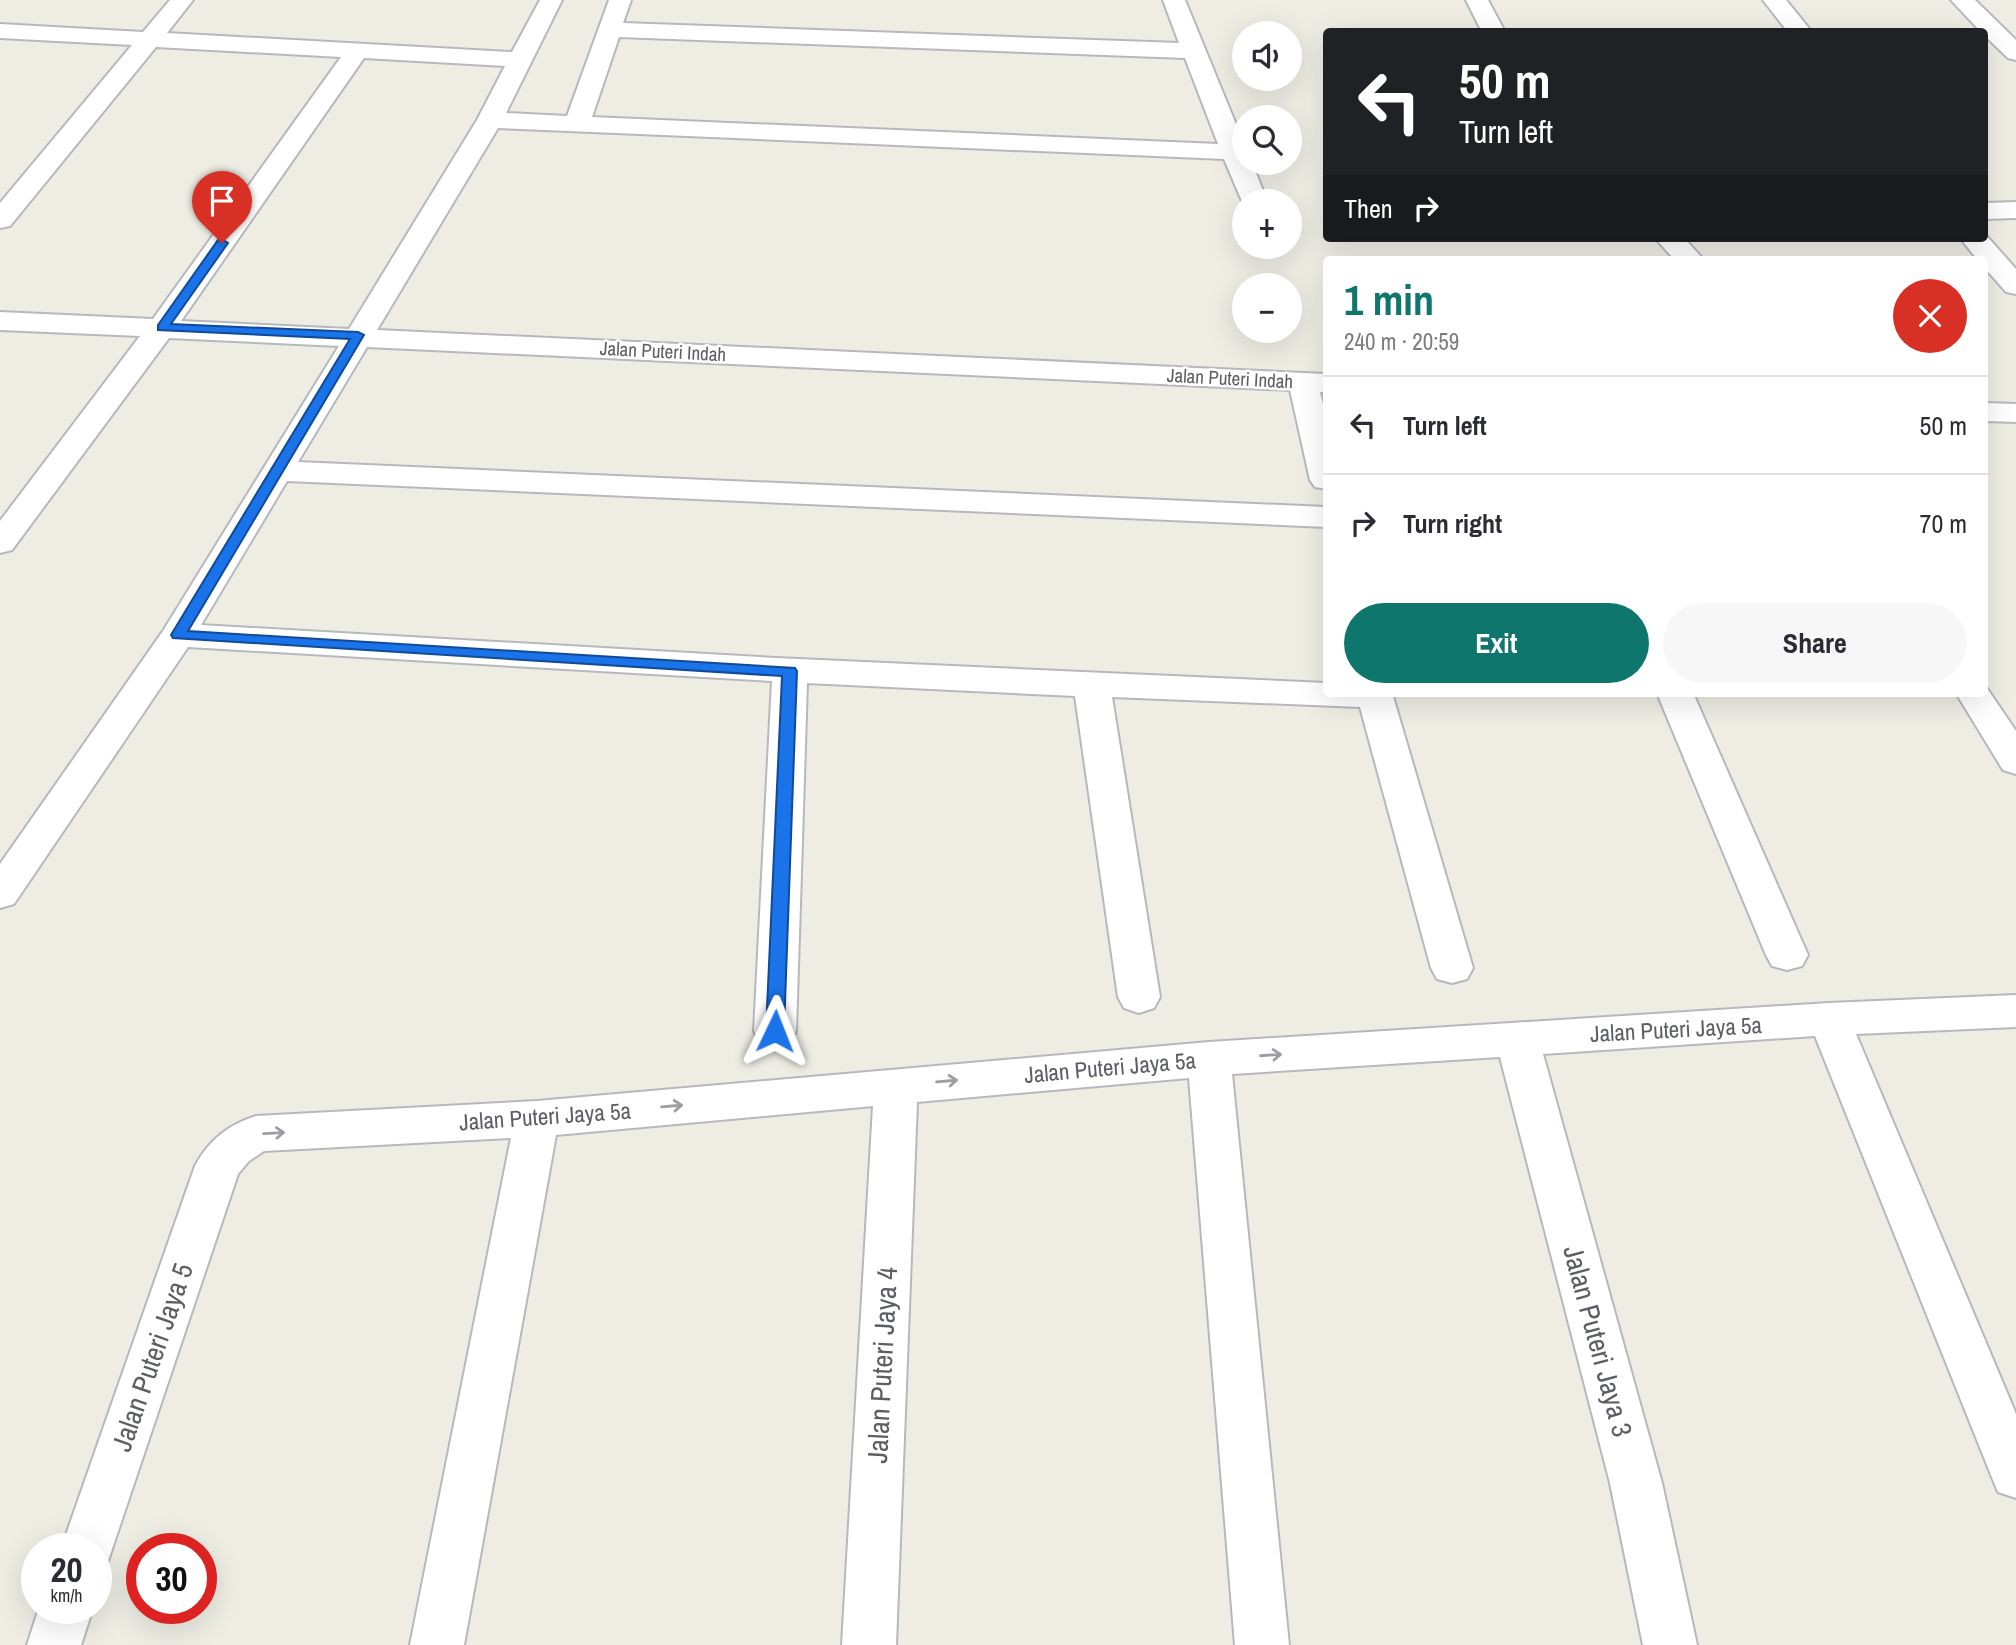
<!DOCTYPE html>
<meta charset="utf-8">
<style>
body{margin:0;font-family:"Archivo Narrow",sans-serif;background:#f7f7f7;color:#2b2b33;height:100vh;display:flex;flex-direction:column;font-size:26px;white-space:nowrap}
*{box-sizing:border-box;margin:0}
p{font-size:23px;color:#7c7c81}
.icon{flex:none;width:38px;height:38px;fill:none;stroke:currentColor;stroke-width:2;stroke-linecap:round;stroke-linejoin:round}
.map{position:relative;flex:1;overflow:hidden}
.side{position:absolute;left:1323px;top:256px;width:665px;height:441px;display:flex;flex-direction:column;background:#fff;border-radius:7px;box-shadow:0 7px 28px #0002}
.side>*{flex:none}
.guide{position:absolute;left:1323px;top:28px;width:665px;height:214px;border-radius:7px;box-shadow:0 7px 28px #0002;background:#202124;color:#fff;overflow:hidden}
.tools{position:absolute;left:1232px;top:21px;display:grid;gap:14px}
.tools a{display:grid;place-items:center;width:70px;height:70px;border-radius:50%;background:#fff;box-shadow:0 7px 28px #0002;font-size:35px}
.speed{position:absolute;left:21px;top:1533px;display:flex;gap:14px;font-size:35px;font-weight:700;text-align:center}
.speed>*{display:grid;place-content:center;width:91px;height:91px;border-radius:50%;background:#fff;box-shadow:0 7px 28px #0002;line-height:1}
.speed small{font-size:18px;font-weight:400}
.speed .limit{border:10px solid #d22;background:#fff;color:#111}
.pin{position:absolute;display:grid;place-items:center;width:60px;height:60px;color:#fff;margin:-72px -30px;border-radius:50% 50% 50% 0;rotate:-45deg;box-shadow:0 0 7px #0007}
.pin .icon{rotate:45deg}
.me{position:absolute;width:77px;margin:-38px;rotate:2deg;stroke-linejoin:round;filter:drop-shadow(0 0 5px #0008)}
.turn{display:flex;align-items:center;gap:24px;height:147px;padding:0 21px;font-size:32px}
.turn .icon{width:91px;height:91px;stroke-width:2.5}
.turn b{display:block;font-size:49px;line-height:60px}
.then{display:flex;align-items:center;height:66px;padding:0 21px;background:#0003;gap:14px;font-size:26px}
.round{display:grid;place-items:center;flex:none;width:74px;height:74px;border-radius:37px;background:#f7f7f7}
.summary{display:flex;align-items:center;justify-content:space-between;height:119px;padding:0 21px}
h1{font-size:42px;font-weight:700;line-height:52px;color:#0f766e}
.cta{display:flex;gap:14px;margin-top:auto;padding:14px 21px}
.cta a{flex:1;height:80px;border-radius:42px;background:#0f766e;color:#fff;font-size:28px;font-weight:700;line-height:80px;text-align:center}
.cta a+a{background:#f7f7f7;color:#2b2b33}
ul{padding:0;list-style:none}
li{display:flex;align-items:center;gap:21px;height:98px;padding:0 21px;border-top:2px solid #e1e1e2}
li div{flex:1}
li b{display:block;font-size:26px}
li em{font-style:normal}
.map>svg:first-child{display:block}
</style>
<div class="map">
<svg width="2016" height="1645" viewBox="0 0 2016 1645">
<rect width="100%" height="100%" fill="#eeede4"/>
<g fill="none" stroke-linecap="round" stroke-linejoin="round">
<defs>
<path id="minor" d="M 170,0 L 193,0 L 167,33 L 512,52 L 540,0 L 562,0 L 506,113 L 567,116 L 609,0 L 631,0 L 623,23 L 1179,43 L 1163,0 L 1185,0 L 1244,144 L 1244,163 L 1252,163 L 1267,201 L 1244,201 L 1244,206 L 1224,159 L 498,128 L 377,330 L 1326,374 L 1326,392 L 1320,392 L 1326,417 L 1326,489 L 1315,487 L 1310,480 L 1290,390 L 367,347 L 298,462 L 1326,507 L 1326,527 L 287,481 L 201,625 L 776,658 L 1326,683 L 1326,693 L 1392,693 L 1473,968 L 1467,979 L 1452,983 L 1437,979 L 1431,968 L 1360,707 L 1112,697 L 1160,997 L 1154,1008 L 1139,1013 L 1124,1008 L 1118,997 L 1075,696 L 807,683 L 796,1031 L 790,1043 L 775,1047 L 760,1043 L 754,1031 L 772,681 L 188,647 L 14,904 L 0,908 L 0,864 L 163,631 L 339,346 L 169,338 L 12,550 L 0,553 L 0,521 L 140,336 L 0,330 L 0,312 L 153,319 L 341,57 L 156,47 L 10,226 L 0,228 L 0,203 L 132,45 L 0,38 L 0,24 L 143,32 ZM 619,37 L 1185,58 L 1218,144 L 592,117 ZM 364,58 L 505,66 L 477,120 L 349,329 L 181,321 Z
M 1466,0 L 1488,0 L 1505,32 L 1482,32 Z
M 1763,0 L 1786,0 L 1812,32 L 1788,32 Z
M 1951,0 L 1975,0 L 2016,40 L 2016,60 L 2008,58 L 1984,35 L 1984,32 L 1981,32 Z
M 2016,202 L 2016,218 L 1984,219 L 1984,203 Z
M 1984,233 L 2016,269 L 2016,294 L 2006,292 L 1984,267 L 1984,259 L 1977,259 L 1960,238 L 1984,238 Z
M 1655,238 L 1684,238 L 1703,259 L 1674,259 Z
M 1984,403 L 2016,404 L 2016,422 L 1984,421 Z
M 1984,684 L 2016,731 L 2016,774 L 2003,770 L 1956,693 L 1984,693 Z
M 1657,693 L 1693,693 L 1808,955 L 1802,966 L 1787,970 L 1772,966 L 1766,955 Z
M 2016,995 L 2016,1027 L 1856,1034 L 2016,1414 L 2016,1498 L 1998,1492 L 1991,1475 L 1815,1036 L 1543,1054 L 1662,1483 L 1697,1645 L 1643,1645 L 1610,1483 L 1500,1057 L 1232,1074 L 1289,1645 L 1235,1645 L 1189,1078 L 917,1102 L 896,1645 L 842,1645 L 873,1106 L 556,1135 L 464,1645 L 410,1645 L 511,1138 L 264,1151 L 249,1161 L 238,1174 L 106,1567 L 96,1570 L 96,1549 L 61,1549 L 195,1166 C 209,1140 228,1125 256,1116 L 537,1101 L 1209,1042 L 1829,1003 Z
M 39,1608 L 93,1608 L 81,1645 L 27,1645 Z"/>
</defs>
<use href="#minor" stroke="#b7b8bd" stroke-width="4"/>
<use href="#minor" fill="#fff" fill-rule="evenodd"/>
</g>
<defs><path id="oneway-shaft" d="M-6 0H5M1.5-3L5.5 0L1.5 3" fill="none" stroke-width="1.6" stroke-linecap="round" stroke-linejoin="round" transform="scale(1.75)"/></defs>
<g stroke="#9d9ea2">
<use href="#oneway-shaft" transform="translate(1271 1055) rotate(-4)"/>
<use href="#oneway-shaft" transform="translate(947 1081) rotate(-5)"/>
<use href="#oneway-shaft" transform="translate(672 1106) rotate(-5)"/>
<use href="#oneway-shaft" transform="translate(274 1133) rotate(-3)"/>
</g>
<path fill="#1a73e8" stroke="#114b97" stroke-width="2" d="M 222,239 L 228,243 L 171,324 L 358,332 L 364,335 L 188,631 L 795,668 L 797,671 L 784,1031 L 781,1036 L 769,1036 L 766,1031 L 782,676 L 173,638 L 171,635 L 350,339 L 158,330 L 158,325 L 218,240 Z"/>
<g text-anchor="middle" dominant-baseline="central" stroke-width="5" stroke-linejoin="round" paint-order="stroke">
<g font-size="19" fill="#5c5e64" stroke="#fff">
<text transform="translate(663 351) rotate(3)">Jalan Puteri Indah</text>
<text transform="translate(1230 378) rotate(3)">Jalan Puteri Indah</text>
</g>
<g font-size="23" fill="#5c5e64" stroke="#fff">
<text transform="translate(1676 1029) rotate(-3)">Jalan Puteri Jaya 5a</text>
<text transform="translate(1110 1067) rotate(-5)">Jalan Puteri Jaya 5a</text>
<text transform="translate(545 1116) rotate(-4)">Jalan Puteri Jaya 5a</text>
</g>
<g font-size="28" fill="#5c5e64" stroke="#fff">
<text transform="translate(1598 1341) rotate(75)">Jalan Puteri Jaya 3</text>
<text transform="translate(152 1357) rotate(-71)">Jalan Puteri Jaya 5</text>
<text transform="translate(882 1365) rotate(-87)">Jalan Puteri Jaya 4</text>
</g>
</g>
</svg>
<div class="tools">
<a><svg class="icon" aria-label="sound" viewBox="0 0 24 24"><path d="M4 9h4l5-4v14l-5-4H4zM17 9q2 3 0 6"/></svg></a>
<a><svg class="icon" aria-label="search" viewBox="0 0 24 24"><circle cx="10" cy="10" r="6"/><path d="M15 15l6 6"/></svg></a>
<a>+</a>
<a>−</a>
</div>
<div class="speed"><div>20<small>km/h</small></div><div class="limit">30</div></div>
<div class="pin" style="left:222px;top:243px;background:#d93025"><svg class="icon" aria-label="arrive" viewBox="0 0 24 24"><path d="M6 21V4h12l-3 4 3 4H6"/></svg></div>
<svg class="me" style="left:775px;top:1031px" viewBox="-20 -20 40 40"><path d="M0-17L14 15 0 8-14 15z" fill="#1a73e8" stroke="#fff" stroke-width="4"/></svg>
<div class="guide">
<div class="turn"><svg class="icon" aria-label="left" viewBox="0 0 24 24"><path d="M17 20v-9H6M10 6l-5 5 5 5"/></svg><div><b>50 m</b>Turn left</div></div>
<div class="then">Then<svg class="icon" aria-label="right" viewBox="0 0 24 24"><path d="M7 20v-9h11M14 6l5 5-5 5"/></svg></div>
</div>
<section class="side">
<div class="summary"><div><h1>1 min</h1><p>240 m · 20:59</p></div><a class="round" style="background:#d93025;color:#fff"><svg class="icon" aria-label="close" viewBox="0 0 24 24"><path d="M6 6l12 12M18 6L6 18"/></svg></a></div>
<ul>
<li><svg class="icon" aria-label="left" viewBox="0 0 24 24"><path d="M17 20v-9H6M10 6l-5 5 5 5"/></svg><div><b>Turn left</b></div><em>50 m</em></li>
<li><svg class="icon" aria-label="right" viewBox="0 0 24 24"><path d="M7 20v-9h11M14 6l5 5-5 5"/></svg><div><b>Turn right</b></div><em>70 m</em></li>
</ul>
<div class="cta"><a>Exit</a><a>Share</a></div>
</section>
</div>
